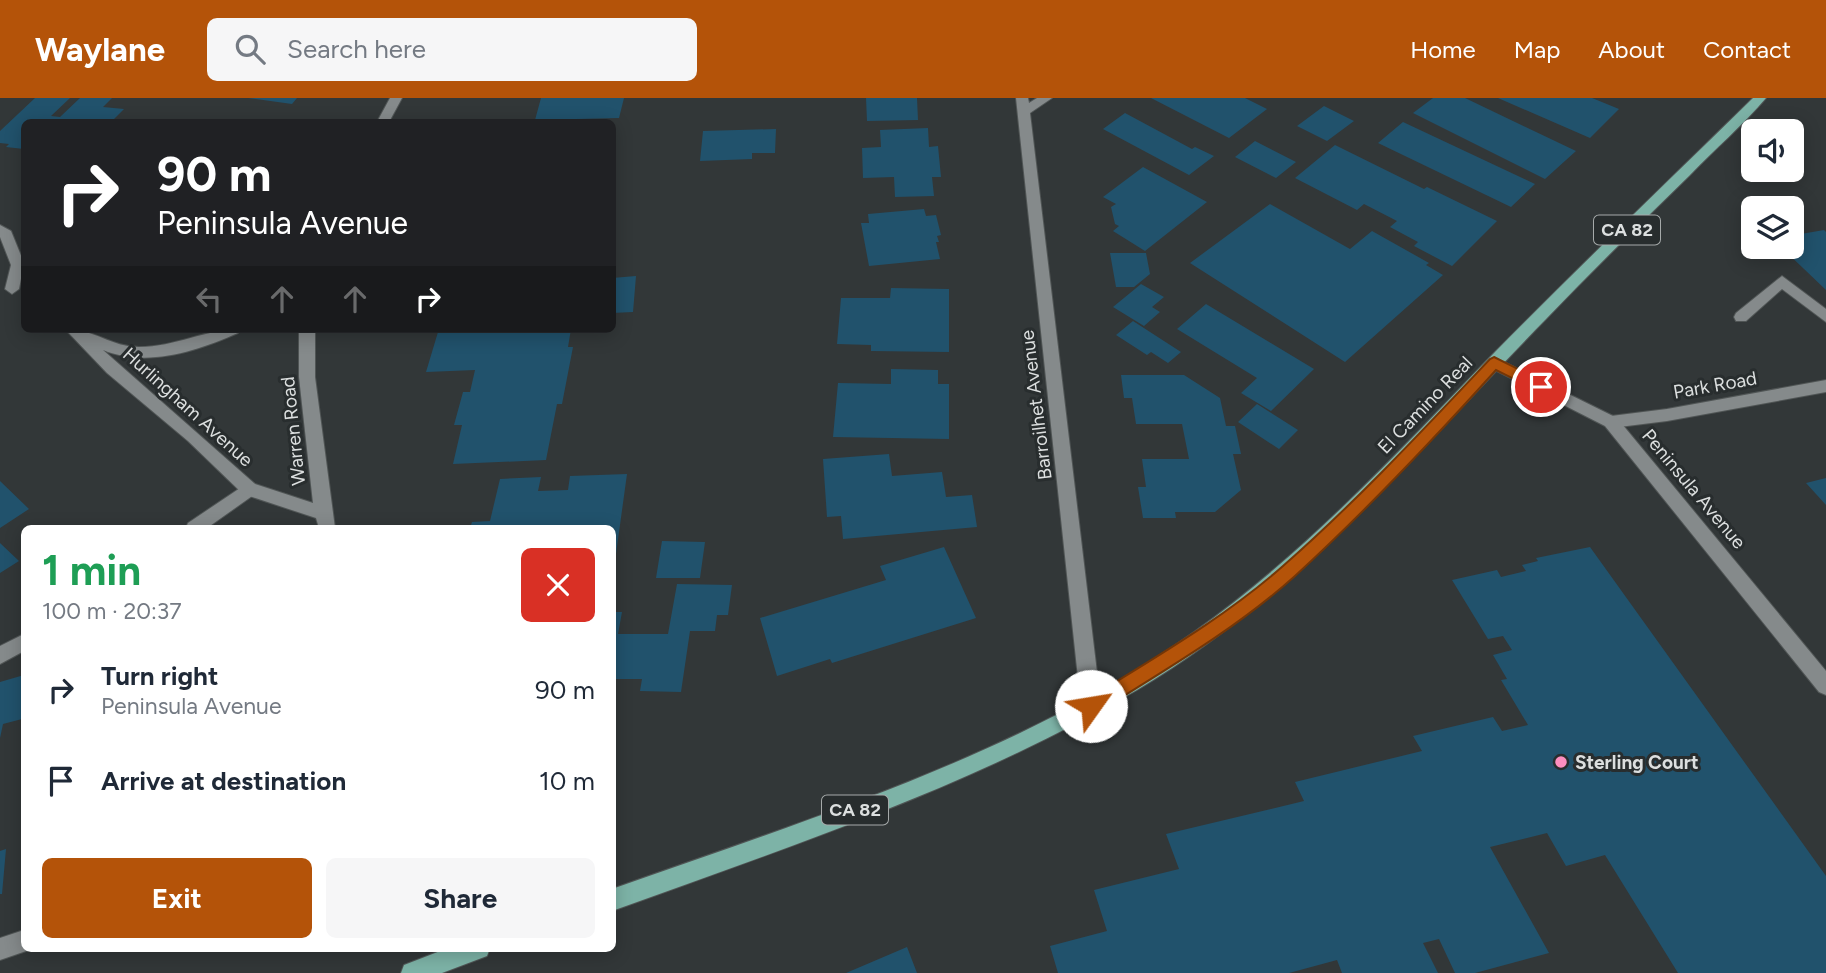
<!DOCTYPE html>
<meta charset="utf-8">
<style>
body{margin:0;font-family:Figtree,sans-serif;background:#f6f6f7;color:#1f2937;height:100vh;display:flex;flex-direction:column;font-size:26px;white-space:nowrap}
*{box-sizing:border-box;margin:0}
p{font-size:23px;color:#747a83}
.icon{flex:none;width:38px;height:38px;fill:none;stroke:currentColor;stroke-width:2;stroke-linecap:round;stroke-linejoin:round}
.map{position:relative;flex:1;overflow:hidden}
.panel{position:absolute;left:21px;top:427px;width:595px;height:427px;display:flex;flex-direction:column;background:#fff;border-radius:10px;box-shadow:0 4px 18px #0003}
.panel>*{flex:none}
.hud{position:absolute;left:21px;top:21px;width:595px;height:214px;border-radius:10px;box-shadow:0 4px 18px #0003;background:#202124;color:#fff;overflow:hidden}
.controls{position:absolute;left:1741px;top:21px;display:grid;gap:14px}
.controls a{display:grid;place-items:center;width:63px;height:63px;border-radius:10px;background:#fff;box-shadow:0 4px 18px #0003;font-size:35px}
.pin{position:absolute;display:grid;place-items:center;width:60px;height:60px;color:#fff;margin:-30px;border:4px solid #fff;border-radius:50%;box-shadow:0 2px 7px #0007}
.me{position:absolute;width:77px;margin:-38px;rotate:58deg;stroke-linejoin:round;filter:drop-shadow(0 0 5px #0008)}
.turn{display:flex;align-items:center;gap:24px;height:147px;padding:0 21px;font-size:32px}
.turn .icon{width:91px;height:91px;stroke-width:2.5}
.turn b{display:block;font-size:49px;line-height:60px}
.lanes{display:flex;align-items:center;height:66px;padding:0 21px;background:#0003;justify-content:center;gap:35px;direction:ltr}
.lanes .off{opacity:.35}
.round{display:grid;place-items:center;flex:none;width:74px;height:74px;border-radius:10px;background:#f6f6f7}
.head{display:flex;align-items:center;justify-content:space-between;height:119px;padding:0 21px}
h1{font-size:42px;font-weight:700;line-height:52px;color:#1e9e55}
.primary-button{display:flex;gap:14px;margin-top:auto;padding:14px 21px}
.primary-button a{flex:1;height:80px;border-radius:10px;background:#b45309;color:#fff;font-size:28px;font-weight:700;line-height:80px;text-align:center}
.primary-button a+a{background:#f6f6f7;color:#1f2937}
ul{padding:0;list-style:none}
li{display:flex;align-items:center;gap:21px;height:91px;padding:0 21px}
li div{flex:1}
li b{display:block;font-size:26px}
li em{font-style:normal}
header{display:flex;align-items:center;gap:42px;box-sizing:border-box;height:98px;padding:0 35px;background:#b45309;color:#fff}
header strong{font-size:33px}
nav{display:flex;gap:38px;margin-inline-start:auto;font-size:24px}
.search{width:490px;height:63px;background:#f6f6f7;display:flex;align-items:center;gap:18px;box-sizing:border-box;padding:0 24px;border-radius:10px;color:#747a83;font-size:26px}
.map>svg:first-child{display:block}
</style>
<header>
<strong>Waylane</strong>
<div class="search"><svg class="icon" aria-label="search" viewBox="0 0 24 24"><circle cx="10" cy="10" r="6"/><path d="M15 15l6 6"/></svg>Search here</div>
<nav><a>Home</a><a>Map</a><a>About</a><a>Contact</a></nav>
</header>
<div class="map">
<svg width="1826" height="875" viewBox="0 0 1826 875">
<rect width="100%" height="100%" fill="#323738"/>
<path fill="#21526c" d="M 35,0 L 70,0 L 51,18 L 60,19 L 80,0 L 112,0 L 103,9 L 124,11 L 111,24 L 24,24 L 24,51 L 6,49 L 9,46 L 0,45 L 0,33 Z
M 248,0 L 297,0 L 292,6 Z
M 541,0 L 624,0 L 619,20 L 535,22 Z
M 866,0 L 917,0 L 918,22 L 867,23 Z
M 1151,0 L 1245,0 L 1267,11 L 1229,40 Z
M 1433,0 L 1465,0 L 1576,53 L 1545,81 L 1413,15 Z
M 1498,0 L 1592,0 L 1619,11 L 1590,40 Z
M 1324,8 L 1354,23 L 1327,43 L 1297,28 Z
M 1125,15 L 1192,51 L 1195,49 L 1214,58 L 1189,77 L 1103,31 Z
M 1403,24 L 1535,86 L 1511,109 L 1378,45 Z
M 928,30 L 929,49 L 938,48 L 941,79 L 932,79 L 934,98 L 895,99 L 894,79 L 863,80 L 862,50 L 881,49 L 880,32 Z
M 776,31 L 775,55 L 752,55 L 752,61 L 700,63 L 703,33 Z
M 1255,43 L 1296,64 L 1276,80 L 1235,59 Z
M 1335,47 L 1424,91 L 1427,89 L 1497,123 L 1452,168 L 1414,148 L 1418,144 L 1390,129 L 1397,123 L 1364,106 L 1357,112 L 1295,80 Z
M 1143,69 L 1207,104 L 1145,153 L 1113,133 L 1119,128 L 1115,126 L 1111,109 L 1116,106 L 1103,99 Z
M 1270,106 L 1350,151 L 1372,133 L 1429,165 L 1426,167 L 1443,177 L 1345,264 L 1190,165 Z
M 924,111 L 926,118 L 936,117 L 941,137 L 937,138 L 939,144 L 936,144 L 940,161 L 869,168 L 861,125 L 869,125 L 868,116 Z
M 1824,132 L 1826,134 L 1826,192 L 1781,149 L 1792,149 L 1792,142 L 1799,141 L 1795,137 Z
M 1110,155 L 1146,155 L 1150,176 L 1134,189 L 1116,189 Z
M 636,178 L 633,214 L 612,215 L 612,180 Z
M 1141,186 L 1164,199 L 1152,209 L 1160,214 L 1144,228 L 1113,209 Z
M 891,190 L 949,191 L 949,254 L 871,253 L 871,247 L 837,246 L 841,200 L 890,200 Z
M 1206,206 L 1314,271 L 1271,313 L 1241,295 L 1257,280 L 1177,231 Z
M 1133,223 L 1181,254 L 1168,265 L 1151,254 L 1147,257 L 1116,237 Z
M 514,231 L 571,231 L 568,249 L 573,249 L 562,306 L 557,306 L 546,362 L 453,366 L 462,327 L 454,327 L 463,294 L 470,294 L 475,272 L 426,274 L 438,234 Z
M 891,271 L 938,272 L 938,286 L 949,286 L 949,341 L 833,339 L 838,285 L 891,286 Z
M 1121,277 L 1184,277 L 1220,300 L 1226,328 L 1235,328 L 1241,356 L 1233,356 L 1241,392 L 1215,414 L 1175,414 L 1176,420 L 1143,420 L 1138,389 L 1146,389 L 1142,361 L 1189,361 L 1182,326 L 1136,326 L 1132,300 L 1124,300 Z
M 1257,306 L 1298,332 L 1279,351 L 1238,324 Z
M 889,356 L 892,378 L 942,374 L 946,399 L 972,397 L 977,429 L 843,441 L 841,418 L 827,419 L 823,361 Z
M 627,376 L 616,456 L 612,456 L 612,430 L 470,430 L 472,424 L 490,423 L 500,381 L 541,379 L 538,393 L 568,392 L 570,378 Z
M 1826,380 L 1826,407 L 1806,385 Z
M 0,383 L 29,411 L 0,430 Z
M 662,443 L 705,444 L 700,480 L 656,480 Z
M 0,445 L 19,463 L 0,475 Z
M 944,449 L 976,520 L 832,565 L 830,561 L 777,578 L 760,520 L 886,482 L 880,468 Z
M 1590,449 L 1826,778 L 1826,875 L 1678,875 L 1605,757 L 1566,768 L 1547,735 L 1490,749 L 1549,855 L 1475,875 L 1455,875 L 1439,841 L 1423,845 L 1438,875 L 1342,875 L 1337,862 L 1289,875 L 1058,875 L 1050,848 L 1107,833 L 1094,792 L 1179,771 L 1166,736 L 1304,703 L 1295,684 L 1422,653 L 1413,638 L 1493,619 L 1502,633 L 1528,627 L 1501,582 L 1507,581 L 1493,557 L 1512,552 L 1503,538 L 1488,541 L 1452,482 L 1497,472 L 1501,479 L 1526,473 L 1522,467 L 1538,463 L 1536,460 Z
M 677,486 L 732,487 L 728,517 L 717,517 L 715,533 L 690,533 L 681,594 L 640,593 L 642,581 L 612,581 L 612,514 L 622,514 L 618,536 L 668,536 Z
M 24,577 L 22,621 L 3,626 L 0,640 L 0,584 Z
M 6,751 L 2,796 L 0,796 L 0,753 Z
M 907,849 L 917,875 L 846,875 Z"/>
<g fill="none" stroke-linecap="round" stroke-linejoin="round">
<defs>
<path id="lane" d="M 1782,178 L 1826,211 L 1826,224 L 1782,191 L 1746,223 L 1736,223 L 1734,219 L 1736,215 Z
M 249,384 L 255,386 L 257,391 L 255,396 L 207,430 L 186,430 L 188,425 Z
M 24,536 L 24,553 L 0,566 L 0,548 Z
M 24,832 L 24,850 L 32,851 L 0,862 L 0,840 Z"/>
<path id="street" d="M 390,0 L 402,0 L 389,24 L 377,24 Z
M 1016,0 L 1028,0 L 1029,5 L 1037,0 L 1052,0 L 1030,15 L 1101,608 L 1098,614 L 1091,617 L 1084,614 L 1081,608 Z
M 0,127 L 11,133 L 24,165 L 19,191 L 12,196 L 5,191 L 11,167 L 0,139 Z
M 65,231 C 95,231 111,249 139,249 C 175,249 206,231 241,231 L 238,235 C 197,253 147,270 103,252 L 255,386 L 313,405 L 299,279 L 299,231 L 315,231 L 315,279 L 335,430 L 319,430 L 316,420 L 243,396 L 188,343 L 107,275 Z
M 1826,282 L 1826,294 L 1667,323 L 1611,330 L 1603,324 L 1611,318 L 1667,311 Z"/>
<path id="secondary" d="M 1494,259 L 1617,320 L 1826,573 L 1826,597 L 1819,594 L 1605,328 L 1489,269 L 1486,265 L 1489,261 Z"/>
<path id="primary" d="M 1753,0 L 1766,0 C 1743,27 1715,51 1690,77 C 1642,124 1594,171 1547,220 C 1418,352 1298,497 1137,592 C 973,688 791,748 612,813 L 612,791 C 811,720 1021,657 1194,534 C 1307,454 1400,352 1495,254 C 1580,168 1667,84 1753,0 Z
M 448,850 L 490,850 L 487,858 L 442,875 L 401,875 L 404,867 Z"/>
</defs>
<use href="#lane" stroke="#505555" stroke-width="2"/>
<use href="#street" stroke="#505555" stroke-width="2"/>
<use href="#secondary" stroke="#505555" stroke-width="2"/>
<use href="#primary" stroke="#505555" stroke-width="2"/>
<use href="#lane" fill="#858a8b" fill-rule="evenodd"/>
<use href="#street" fill="#858a8b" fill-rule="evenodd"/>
<use href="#secondary" fill="#858a8b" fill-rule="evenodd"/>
<use href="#primary" fill="#7db3a7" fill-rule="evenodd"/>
</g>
<path fill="#b45309" stroke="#753606" stroke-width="2" d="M 1494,259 L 1546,285 L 1548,289 L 1546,292 L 1536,292 L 1496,272 C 1432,343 1366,413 1295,478 C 1236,531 1165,572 1098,614 L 1091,616 L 1085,614 L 1082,608 L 1085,603 C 1152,561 1223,521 1283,468 C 1356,404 1423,332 1490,261 Z"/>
<circle fill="#fd8ebf" stroke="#282d2e" stroke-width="2.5" cx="1561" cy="664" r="7"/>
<g text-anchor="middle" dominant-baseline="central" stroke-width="6" stroke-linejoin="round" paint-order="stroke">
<g fill="#282d2e" stroke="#a6aaaa" stroke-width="2">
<rect x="1594" y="117.5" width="66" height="29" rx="5"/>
<rect x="822" y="697.5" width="66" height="29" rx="5"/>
</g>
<g font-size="18" font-weight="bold" fill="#dcdfdf">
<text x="1627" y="132">CA 82</text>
<text x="855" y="712">CA 82</text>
</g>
<g font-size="19" fill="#dcdfdf" stroke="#282d2e">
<text transform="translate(1715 287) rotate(-10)">Park Road</text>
<text transform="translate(1036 307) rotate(-97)">Barroilhet Avenue</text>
<text transform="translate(1425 307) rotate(-46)">El Camino Real</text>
<text transform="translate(188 309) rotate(42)">Hurlingham Avenue</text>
<text transform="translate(293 333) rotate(-96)">Warren Road</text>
<text transform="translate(1694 391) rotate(50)">Peninsula Avenue</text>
</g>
<g font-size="19" font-weight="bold" fill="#dcdfdf" stroke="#282d2e" text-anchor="start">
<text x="1575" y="664">Sterling Court</text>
</g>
</g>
</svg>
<div class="controls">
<a><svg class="icon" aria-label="sound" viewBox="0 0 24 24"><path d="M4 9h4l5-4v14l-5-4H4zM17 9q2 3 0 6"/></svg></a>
<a><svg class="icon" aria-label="layers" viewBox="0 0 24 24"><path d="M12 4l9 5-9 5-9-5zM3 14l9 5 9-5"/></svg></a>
</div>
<div class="pin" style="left:1541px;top:289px;background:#d93025"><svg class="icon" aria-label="arrive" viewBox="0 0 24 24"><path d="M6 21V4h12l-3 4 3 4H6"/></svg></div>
<svg class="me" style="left:1091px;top:608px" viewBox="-20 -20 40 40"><circle r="19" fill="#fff"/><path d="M0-13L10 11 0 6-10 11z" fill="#b45309"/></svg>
<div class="hud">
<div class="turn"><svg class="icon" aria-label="right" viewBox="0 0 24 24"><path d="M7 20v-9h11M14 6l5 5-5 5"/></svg><div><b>90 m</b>Peninsula Avenue</div></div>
<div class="lanes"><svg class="icon off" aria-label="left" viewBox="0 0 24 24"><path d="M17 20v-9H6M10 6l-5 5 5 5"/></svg><svg class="icon off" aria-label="ahead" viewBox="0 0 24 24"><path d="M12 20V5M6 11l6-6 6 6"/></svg><svg class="icon off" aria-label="ahead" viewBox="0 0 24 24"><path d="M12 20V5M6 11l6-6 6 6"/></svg><svg class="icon" aria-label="right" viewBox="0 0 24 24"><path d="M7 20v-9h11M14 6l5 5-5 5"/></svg></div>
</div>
<section class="panel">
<div class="head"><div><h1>1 min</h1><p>100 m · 20:37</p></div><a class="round" style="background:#d93025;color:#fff"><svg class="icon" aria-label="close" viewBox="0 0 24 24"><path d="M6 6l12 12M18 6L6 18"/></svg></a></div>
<ul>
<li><svg class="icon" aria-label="right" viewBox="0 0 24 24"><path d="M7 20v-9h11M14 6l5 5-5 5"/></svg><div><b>Turn right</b><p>Peninsula Avenue</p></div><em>90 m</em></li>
<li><svg class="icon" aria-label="arrive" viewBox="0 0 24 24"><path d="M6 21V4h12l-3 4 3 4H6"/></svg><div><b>Arrive at destination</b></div><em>10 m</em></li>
</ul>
<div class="primary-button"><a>Exit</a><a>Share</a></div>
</section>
</div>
